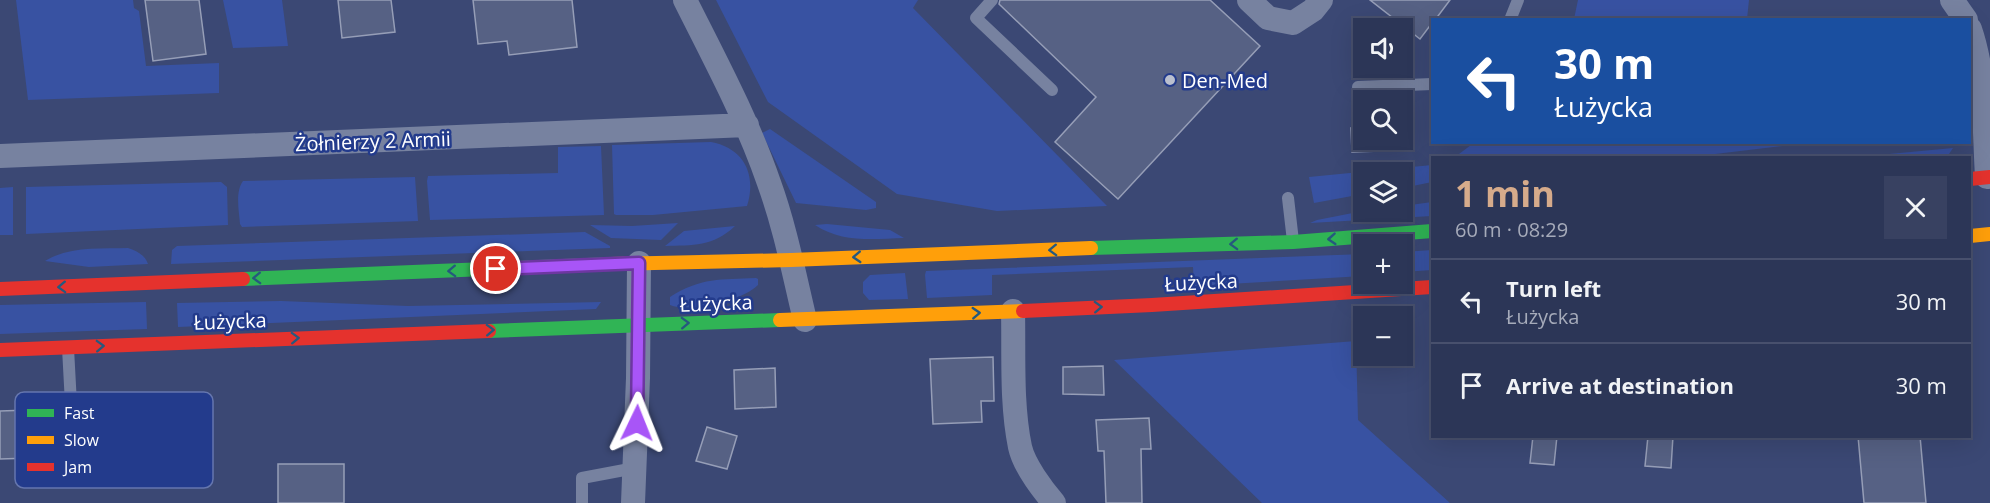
<!DOCTYPE html>
<meta charset="utf-8">
<style>
body{margin:0;font-family:"Open Sans",sans-serif;background:#384161;color:#f1f3f6;height:100vh;display:flex;flex-direction:column;font-size:22px;white-space:nowrap}
*{box-sizing:border-box;margin:0}
p{font-size:20px;color:#a6abba}
.icon{flex:none;width:33px;height:33px;fill:none;stroke:currentColor;stroke-width:2;stroke-linecap:round;stroke-linejoin:round}
.map{position:relative;flex:1;overflow:hidden}
.sheet{position:absolute;left:1431px;top:156px;width:540px;height:282px;display:flex;flex-direction:column;background:#2c3657;border-radius:0px;box-shadow:0 6px 24px #0002,0 0 0 2px #48506d}
.sheet>*{flex:none}
.hud{position:absolute;left:1431px;top:18px;width:540px;height:126px;border-radius:0px;box-shadow:0 6px 24px #0002,0 0 0 2px #48506d;background:#1a4fa0;color:#fff;overflow:hidden}
.fabs{position:absolute;left:1353px;top:18px;display:grid;gap:12px}
.fabs a{display:grid;place-items:center;width:60px;height:60px;border-radius:0px;background:#2c3657;box-shadow:0 6px 24px #0002,0 0 0 2px #48506d;font-size:30px}
.pin{position:absolute;display:grid;place-items:center;width:51px;height:51px;color:#fff;margin:-26px;border:3px solid #fff;border-radius:50%;box-shadow:0 2px 6px #0007}
.me{position:absolute;width:66px;margin:-33px;rotate:2deg;stroke-linejoin:round;filter:drop-shadow(0 0 4px #0008)}
.turn{display:flex;align-items:center;gap:21px;height:126px;padding:0 24px;font-size:27px}
.turn .icon{width:78px;height:78px;stroke-width:2.5}
.turn b{display:block;font-size:42px;line-height:51px}
.round{display:grid;place-items:center;flex:none;width:63px;height:63px;border-radius:0px;background:#384161}
.summary{display:flex;align-items:center;justify-content:space-between;height:102px;padding:0 24px}
h1{font-size:36px;font-weight:700;line-height:45px;color:#d6ab8b}
ul{padding:0;list-style:none}
li{display:flex;align-items:center;gap:18px;height:84px;padding:0 24px;border-top:2px solid #48506d}
li div{flex:1}
li b{display:block;font-size:22px}
li em{font-style:normal}
.map>svg:first-child{display:block}
</style>
<div class="map">
<svg width="1990" height="503" viewBox="0 0 1990 503">
<rect width="100%" height="100%" fill="#3b4874"/>
<path fill="#3852a2" d="M 16,0 L 133,0 L 134,8 L 139,11 L 146,66 L 219,63 L 219,93 L 28,100 Z
M 223,0 L 282,0 L 288,46 L 233,48 Z
M 716,0 L 918,0 L 913,8 L 1107,206 L 997,211 L 897,194 L 768,102 Z
M 1578,0 L 1749,0 L 1747,19 L 1574,19 Z
M 770,129 L 876,202 L 876,208 L 866,210 L 796,203 L 762,133 Z
M 711,142 C 744,148 757,175 747,206 L 653,215 L 616,215 L 614,214 L 612,145 Z
M 1475,142 L 1808,142 L 1808,143 L 1682,158 L 1455,157 Z
M 601,146 L 604,215 L 430,220 L 427,181 L 428,176 L 558,173 L 558,147 Z
M 1953,148 L 1947,157 L 1857,157 Z
M 1432,165 L 1432,182 L 1403,188 L 1402,172 L 1364,172 L 1363,194 L 1314,203 L 1309,177 Z
M 415,177 L 418,221 L 242,227 L 240,224 C 239,211 235,192 243,181 Z
M 221,182 L 227,187 L 228,225 L 26,234 L 26,187 Z
M 13,187 L 13,235 L 0,235 L 0,188 Z
M 1432,202 L 1432,216 L 1310,223 L 1317,220 L 1363,211 L 1402,212 L 1403,206 Z
M 678,223 L 661,240 L 611,238 L 590,225 L 632,226 Z
M 827,224 L 890,230 L 904,238 C 872,239 842,243 815,225 Z
M 735,226 C 713,247 693,245 665,246 L 684,231 Z
M 585,232 L 610,246 L 610,248 L 171,264 L 172,250 L 177,246 Z
M 128,248 C 137,251 145,255 148,264 L 89,267 L 45,261 C 69,246 100,249 128,248 Z
M 1432,250 L 1432,270 L 1403,272 L 1403,252 Z
M 1363,254 L 1363,276 L 1194,286 L 1193,267 L 992,275 L 992,295 L 927,298 L 925,275 L 926,271 Z
M 905,273 L 908,299 L 869,300 L 863,293 L 863,282 L 870,275 Z
M 756,278 L 758,279 L 758,285 C 742,301 691,313 670,305 L 670,297 C 701,277 721,280 756,278 Z
M 281,301 L 408,306 L 601,302 L 596,309 L 178,327 L 177,303 Z
M 146,302 L 147,329 L 0,334 L 0,305 Z
M 1356,341 L 1358,420 L 1450,503 L 1262,503 L 1114,360 Z"/>
<path fill="#566184" stroke="#969eb7" stroke-width="1.5" d="M 145,0 L 199,0 L 206,54 L 153,61 Z
M 338,0 L 391,0 L 395,32 L 342,38 Z
M 473,0 L 572,0 L 577,47 L 509,55 L 507,41 L 478,44 Z
M 1000,0 L 1210,0 L 1260,46 L 1118,199 L 1055,142 L 1096,97 L 999,4 Z
M 1370,0 L 1450,0 L 1435,20 L 1432,20 L 1432,23 L 1420,39 Z
M 1402,126 L 1409,126 L 1410,150 L 1352,152 L 1351,128 L 1364,127 L 1364,140 L 1402,140 Z
M 993,357 L 994,401 L 981,401 L 982,422 L 933,424 L 930,359 Z
M 1103,366 L 1104,395 L 1063,394 L 1063,367 Z
M 775,368 L 776,407 L 735,409 L 734,370 Z
M 29,410 L 31,458 L 0,459 L 0,411 Z
M 1149,418 L 1151,449 L 1141,449 L 1142,503 L 1106,503 L 1104,451 L 1098,451 L 1096,420 Z
M 707,427 L 737,436 L 727,469 L 696,461 Z
M 1533,436 L 1557,436 L 1554,465 L 1530,463 Z
M 1648,436 L 1673,436 L 1671,468 L 1645,466 Z
M 1858,436 L 1920,436 L 1926,503 L 1864,503 Z
M 278,464 L 344,464 L 344,503 L 278,503 Z"/>
<g fill="none" stroke-linecap="round" stroke-linejoin="round">
<path stroke="#7782a0" stroke-width="12" d="M 992,0 L 976,18 L 1052,90
M 1510,20 L 1518,0
M 1358,87 L 1432,84
M 1288,198 L 1293,241
M 68,348 L 75,479
M 582,503 L 582,478 L 635,468"/>
<path stroke="#7782a0" stroke-width="24" d="M 685,0 C 715,60 747,119 769,183 C 785,227 794,274 805,320
M 1249,0 L 1268,18 L 1293,23 L 1313,10 L 1321,0
M 1952,0 L 1966,20
M 1970,29 C 1986,76 1984,128 1987,177
M 0,156 L 747,125
M 1013,311 C 1014,355 1011,403 1020,447 C 1024,465 1042,489 1054,503
M 633,503 L 638,378 L 639,263"/>
<path stroke="#30b455" stroke-width="14" d="M 1091,248 L 1293,242 L 1432,231
M 243,279 L 611,264
M 489,331 L 780,320"/>
<path stroke="#ff9f0a" stroke-width="14" d="M 1970,236 L 1990,234
M 611,264 L 791,260 L 1091,248
M 780,320 L 1023,311"/>
<path stroke="#e5322d" stroke-width="14" d="M 1970,179 L 1990,177
M 0,289 L 243,279
M 1023,311 L 1152,305 L 1432,287
M 0,350 L 489,331"/>
</g>
<defs><path id="oneway-chevron" d="M-2-3.5L2.5 0L-2 3.5" fill="none" stroke-width="1.6" stroke-linecap="round" stroke-linejoin="round" transform="scale(1.5)"/></defs>
<g stroke="#26597e">
<use href="#oneway-chevron" transform="translate(1332 239) rotate(176)"/>
<use href="#oneway-chevron" transform="translate(1234 244) rotate(178)"/>
<use href="#oneway-chevron" transform="translate(1053 250) rotate(178)"/>
<use href="#oneway-chevron" transform="translate(857 257) rotate(177)"/>
<use href="#oneway-chevron" transform="translate(452 271) rotate(178)"/>
<use href="#oneway-chevron" transform="translate(257 278) rotate(178)"/>
<use href="#oneway-chevron" transform="translate(62 287) rotate(178)"/>
<use href="#oneway-chevron" transform="translate(1098 307) rotate(-2)"/>
<use href="#oneway-chevron" transform="translate(976 313) rotate(-3)"/>
<use href="#oneway-chevron" transform="translate(685 323) rotate(-2)"/>
<use href="#oneway-chevron" transform="translate(490 330) rotate(-2)"/>
<use href="#oneway-chevron" transform="translate(295 338) rotate(-2)"/>
<use href="#oneway-chevron" transform="translate(100 346) rotate(-2)"/>
</g>
<g fill="none" stroke-linecap="round" stroke-linejoin="round">
<defs>
<path id="route" d="M 496,269 L 639,263 L 637,423"/>
</defs>
<use href="#route" stroke="#6d37a1" stroke-width="15"/>
<use href="#route" stroke="#a855f7" stroke-width="10"/>
</g>
<circle fill="#babfce" stroke="#233b8c" stroke-width="2" cx="1170" cy="80" r="6"/>
<g text-anchor="middle" dominant-baseline="central" stroke-width="5" stroke-linejoin="round" paint-order="stroke">
<g font-size="20" fill="#fff" stroke="#233b8c" text-anchor="start">
<text x="1182" y="80">Den-Med</text>
</g>
<g font-size="20" fill="#fff" stroke="#233b8c">
<text transform="translate(373 141) rotate(-2)">Żołnierzy 2 Armii</text>
<text transform="translate(1201 282) rotate(-3)">Łużycka</text>
<text transform="translate(716 303) rotate(-2)">Łużycka</text>
<text transform="translate(230 321) rotate(-2)">Łużycka</text>
</g>
</g>
<rect x="15" y="392" width="198" height="96" rx="9" fill="#233b8c" stroke="#6576ae" stroke-width="1.5"/>
<rect x="27" y="409" width="27" height="8" fill="#30b455"/>
<rect x="27" y="436" width="27" height="8" fill="#ff9f0a"/>
<rect x="27" y="463" width="27" height="8" fill="#e5322d"/>
<g font-size="16" fill="#fff">
<text x="64" y="419">Fast</text>
<text x="64" y="446">Slow</text>
<text x="64" y="473">Jam</text>
</g>
</svg>
<div class="fabs">
<a><svg class="icon" aria-label="sound" viewBox="0 0 24 24"><path d="M4 9h4l5-4v14l-5-4H4zM17 9q2 3 0 6"/></svg></a>
<a><svg class="icon" aria-label="search" viewBox="0 0 24 24"><circle cx="10" cy="10" r="6"/><path d="M15 15l6 6"/></svg></a>
<a><svg class="icon" aria-label="layers" viewBox="0 0 24 24"><path d="M12 4l9 5-9 5-9-5zM3 14l9 5 9-5"/></svg></a>
<a>+</a>
<a>−</a>
</div>
<div class="pin" style="left:496px;top:269px;background:#d93025"><svg class="icon" aria-label="arrive" viewBox="0 0 24 24"><path d="M6 21V4h12l-3 4 3 4H6"/></svg></div>
<svg class="me" style="left:637px;top:423px" viewBox="-20 -20 40 40"><path d="M0-17L14 15 0 8-14 15z" fill="#a855f7" stroke="#fff" stroke-width="4"/></svg>
<div class="hud">
<div class="turn"><svg class="icon" aria-label="left" viewBox="0 0 24 24"><path d="M17 20v-9H6M10 6l-5 5 5 5"/></svg><div><b>30 m</b>Łużycka</div></div>
</div>
<section class="sheet">
<div class="summary"><div><h1>1 min</h1><p>60 m · 08:29</p></div><a class="round"><svg class="icon" aria-label="close" viewBox="0 0 24 24"><path d="M6 6l12 12M18 6L6 18"/></svg></a></div>
<ul>
<li><svg class="icon" aria-label="left" viewBox="0 0 24 24"><path d="M17 20v-9H6M10 6l-5 5 5 5"/></svg><div><b>Turn left</b><p>Łużycka</p></div><em>30 m</em></li>
<li><svg class="icon" aria-label="arrive" viewBox="0 0 24 24"><path d="M6 21V4h12l-3 4 3 4H6"/></svg><div><b>Arrive at destination</b></div><em>30 m</em></li>
</ul>
</section>
</div>
